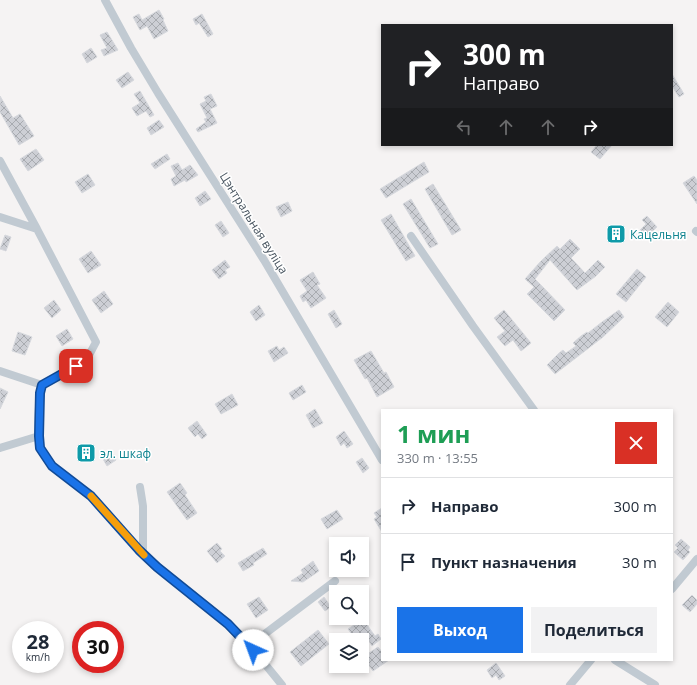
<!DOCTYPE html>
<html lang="ru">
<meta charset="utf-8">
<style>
body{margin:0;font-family:"Open Sans",sans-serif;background:#f2f2f3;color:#1f2937;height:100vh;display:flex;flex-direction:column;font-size:15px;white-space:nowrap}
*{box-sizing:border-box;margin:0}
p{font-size:13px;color:#747a83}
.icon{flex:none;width:22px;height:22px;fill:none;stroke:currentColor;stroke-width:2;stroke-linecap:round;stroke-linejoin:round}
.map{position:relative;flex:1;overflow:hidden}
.side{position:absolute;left:381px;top:409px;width:292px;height:252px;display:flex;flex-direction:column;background:#fff;border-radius:0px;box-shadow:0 2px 6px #0003}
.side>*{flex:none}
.hud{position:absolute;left:381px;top:24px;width:292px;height:122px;border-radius:0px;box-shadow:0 2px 6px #0003;background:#202124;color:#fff;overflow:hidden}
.controls{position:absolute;left:329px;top:537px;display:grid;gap:8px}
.controls a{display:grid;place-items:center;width:40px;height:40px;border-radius:0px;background:#fff;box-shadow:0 2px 6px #0003;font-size:20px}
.speed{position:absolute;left:12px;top:621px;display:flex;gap:8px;font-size:20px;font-weight:700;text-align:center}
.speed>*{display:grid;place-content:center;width:52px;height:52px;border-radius:50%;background:#fff;box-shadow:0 2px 6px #0003;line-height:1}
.speed small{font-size:10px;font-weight:400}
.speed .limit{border:6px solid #d22;background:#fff;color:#111}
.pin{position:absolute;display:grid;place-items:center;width:34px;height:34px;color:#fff;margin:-17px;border-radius:8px;box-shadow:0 2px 6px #0006}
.me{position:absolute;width:44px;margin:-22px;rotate:317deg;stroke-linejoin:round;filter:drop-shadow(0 0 3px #0008)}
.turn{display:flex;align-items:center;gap:14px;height:84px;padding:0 16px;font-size:18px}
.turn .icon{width:52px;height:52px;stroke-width:2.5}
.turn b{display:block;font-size:28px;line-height:34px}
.lanes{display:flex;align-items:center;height:38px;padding:0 16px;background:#0003;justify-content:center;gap:20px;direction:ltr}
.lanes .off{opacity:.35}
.round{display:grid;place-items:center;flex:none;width:42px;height:42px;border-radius:0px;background:#f2f2f3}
.headline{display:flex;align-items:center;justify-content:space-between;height:68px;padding:0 16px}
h1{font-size:24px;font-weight:700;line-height:30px;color:#1e9e55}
.primary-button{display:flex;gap:8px;margin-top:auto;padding:8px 16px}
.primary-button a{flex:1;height:46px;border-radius:0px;background:#1a73e8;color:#fff;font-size:16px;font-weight:700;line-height:46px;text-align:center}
.primary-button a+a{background:#f2f2f3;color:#1f2937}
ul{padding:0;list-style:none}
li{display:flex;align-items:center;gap:12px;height:56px;padding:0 16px;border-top:1px solid #e0e1e3}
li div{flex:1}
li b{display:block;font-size:15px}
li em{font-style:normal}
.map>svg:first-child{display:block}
</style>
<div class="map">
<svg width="697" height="685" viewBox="0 0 697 685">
<defs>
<pattern id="building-cross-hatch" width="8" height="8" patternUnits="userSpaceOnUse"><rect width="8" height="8" fill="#cdcfd5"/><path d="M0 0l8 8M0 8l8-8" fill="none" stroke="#a8abb0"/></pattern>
</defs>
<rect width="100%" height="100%" fill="#f5f3f3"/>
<path fill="url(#building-cross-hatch)" stroke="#d7d9de" d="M 159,10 L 164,19 L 163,20 L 168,31 L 154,39 L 147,26 L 140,30 L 133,17 L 139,14 L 142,20 Z
M 202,14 L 213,34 L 208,37 L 199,23 L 196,25 L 193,19 Z
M 107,32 L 118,50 L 104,56 L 101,50 L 107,48 L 100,35 Z
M 91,48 L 97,57 L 87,63 L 82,54 Z
M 128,72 L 134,80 L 122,88 L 116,80 Z
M 672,74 L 684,94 L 679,97 L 672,86 Z
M 140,91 L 154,115 L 150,117 L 146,111 L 137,116 L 132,108 L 140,103 L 134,94 Z
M 211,94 L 217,106 L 210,109 L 217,123 L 198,132 L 196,129 L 206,122 L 204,119 L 207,118 L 200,104 L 206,101 L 204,97 Z
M 0,96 L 13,118 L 20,114 L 34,136 L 19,145 L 0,112 Z
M 159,120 L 164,127 L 151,135 L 147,128 Z
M 597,145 L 612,145 L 600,159 L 591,152 Z
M 36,149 L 44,160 L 28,171 L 20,159 Z
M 167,154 L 170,159 L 155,169 L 151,164 Z
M 424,162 L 429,172 L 386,198 L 380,189 Z
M 178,163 L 182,170 L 190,165 L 198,175 L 186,182 L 185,180 L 174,186 L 171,179 L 176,176 L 171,166 Z
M 88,174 L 95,185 L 82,193 L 75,182 Z
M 694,176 L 697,180 L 697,204 L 683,183 Z
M 433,184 L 461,230 L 452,235 L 425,189 Z
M 205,191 L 211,199 L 200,206 L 195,198 Z
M 411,199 L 438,244 L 430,248 L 403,204 Z
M 288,202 L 292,211 L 281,217 L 276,207 Z
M 391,214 L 415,256 L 406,261 L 381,220 Z
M 647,216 L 657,227 L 646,237 L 640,230 L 646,224 L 642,220 Z
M 221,221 L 229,233 L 223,237 L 215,225 Z
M 5,235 L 11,237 L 6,251 L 0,249 Z
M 570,239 L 580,249 L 571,258 L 585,273 L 598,260 L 605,267 L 596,276 L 577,290 L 550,260 L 535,279 L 565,310 L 554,321 L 527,294 L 534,287 L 525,279 L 541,261 L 557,246 L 560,249 Z
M 91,251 L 101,265 L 88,273 L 79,259 Z
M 225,260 L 230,267 L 225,270 L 227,273 L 219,279 L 212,270 Z
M 637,269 L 646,277 L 626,302 L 616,294 Z
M 313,272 L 320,284 L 317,285 L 326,298 L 311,308 L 306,300 L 303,302 L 300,296 L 307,291 L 300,280 Z
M 104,291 L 113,304 L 101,313 L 92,300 Z
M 54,300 L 61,310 L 52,318 L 44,308 Z
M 668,302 L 679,312 L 667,327 L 655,317 Z
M 259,305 L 265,315 L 256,321 L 250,312 Z
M 334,310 L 342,324 L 336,328 L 328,314 Z
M 504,310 L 531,343 L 521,351 L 513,340 L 505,346 L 497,337 L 505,331 L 494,318 Z
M 619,310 L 624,317 L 603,337 L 555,374 L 547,365 L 558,354 L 563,350 L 566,353 L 576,346 L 573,343 L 581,336 L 587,332 L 588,333 L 602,322 Z
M 67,329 L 73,339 L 62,346 L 56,336 Z
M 18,332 L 32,337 L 25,355 L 12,351 Z
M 277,346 L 279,350 L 284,347 L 288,353 L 274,362 L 268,351 Z
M 371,351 L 384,373 L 386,372 L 394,387 L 377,397 L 367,378 L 365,379 L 354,360 Z
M 302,385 L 306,392 L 293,400 L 289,393 Z
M 0,388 L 8,392 L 0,409 Z
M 232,394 L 238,405 L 221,414 L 215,404 Z
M 315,409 L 323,423 L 313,428 L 306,415 Z
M 197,421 L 207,435 L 202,439 L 198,434 L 195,437 L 188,428 Z
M 344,431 L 353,444 L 347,448 L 344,443 L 341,446 L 336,437 Z
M 112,453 L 116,460 L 107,466 L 103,459 Z
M 362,458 L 369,468 L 363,473 L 356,462 Z
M 180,483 L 187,493 L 185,495 L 197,513 L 187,520 L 167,492 Z
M 382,508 L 382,532 L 374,519 L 377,517 L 374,513 Z
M 337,510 L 343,519 L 327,529 L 321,519 Z
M 681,539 L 690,547 L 688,550 L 690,552 L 683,560 L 674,552 L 678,548 L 675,545 Z
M 217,543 L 222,549 L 220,551 L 225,556 L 217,563 L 207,551 Z
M 263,548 L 267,554 L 253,563 L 254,565 L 243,571 L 238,563 Z
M 313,561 L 319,571 L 303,582 L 291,581 L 303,573 L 301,570 Z
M 692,595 L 697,600 L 697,604 L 690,612 L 682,605 Z
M 259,597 L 268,610 L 256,618 L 247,604 Z
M 324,597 L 331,607 L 325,611 L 318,602 Z
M 363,619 L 375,636 L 378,634 L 381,639 L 372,646 L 367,638 L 364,640 L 356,640 L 348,629 Z
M 318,630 L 329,644 L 301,666 L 290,652 Z
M 378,647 L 382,652 L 382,660 L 389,660 L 373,671 L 365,660 L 370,656 L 369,653 Z
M 496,663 L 505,676 L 499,680 L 496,675 L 492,678 L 487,670 Z"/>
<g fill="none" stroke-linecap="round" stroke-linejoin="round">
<path stroke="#c1cad2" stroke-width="8" d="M 105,0 L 131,48 L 158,93 L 264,260 L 382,460
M 0,161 L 37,229
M 0,217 L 37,229 L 96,342 L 87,359 L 42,385
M 696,231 L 697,232
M 411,236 L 473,326 L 534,410
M 0,371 L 42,385
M 42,385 C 39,397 36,437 41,448 C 49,471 74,480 91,496 C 109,513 123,535 141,552 C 169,578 200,599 228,624 C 248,642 265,664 282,685
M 0,448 L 39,436
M 140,487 L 143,506 L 143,554
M 672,589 L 697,559
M 250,645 L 335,581
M 615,660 L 655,685
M 570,685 L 591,660"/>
</g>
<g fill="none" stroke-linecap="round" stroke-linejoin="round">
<defs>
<path id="route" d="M 76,366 L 42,385 L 40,393 L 39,436 L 40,448 L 52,466 L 91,496 L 139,550 L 157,567 L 228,624 L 253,650"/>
</defs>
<use href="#route" stroke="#114b97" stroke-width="10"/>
<use href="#route" stroke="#1a73e8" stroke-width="7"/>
<path stroke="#f59e0b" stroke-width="7" d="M 91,496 L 144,555"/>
</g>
<defs>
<symbol id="building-square" viewBox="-11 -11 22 22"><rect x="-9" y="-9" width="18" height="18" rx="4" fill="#0f9aa8" stroke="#fff"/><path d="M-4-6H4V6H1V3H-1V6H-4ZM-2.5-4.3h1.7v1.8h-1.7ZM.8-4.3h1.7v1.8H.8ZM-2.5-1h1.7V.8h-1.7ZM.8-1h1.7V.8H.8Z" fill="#fff"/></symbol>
</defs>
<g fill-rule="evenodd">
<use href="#building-square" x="605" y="223" width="22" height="22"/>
<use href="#building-square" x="75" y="442" width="22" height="22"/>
</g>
<g text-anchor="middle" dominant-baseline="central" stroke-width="3" stroke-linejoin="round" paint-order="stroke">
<g font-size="12" fill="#4a5661" stroke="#fff">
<text transform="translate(254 223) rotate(58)">Цэнтральная вуліца</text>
</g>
<g font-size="12" fill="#0d838f" stroke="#fff" text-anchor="start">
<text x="630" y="234">Кацельня</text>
<text x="100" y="453">эл. шкаф</text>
</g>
</g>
</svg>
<div class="controls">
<a><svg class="icon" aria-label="sound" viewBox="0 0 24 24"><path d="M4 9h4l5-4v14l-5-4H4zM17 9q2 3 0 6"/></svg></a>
<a><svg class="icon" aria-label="search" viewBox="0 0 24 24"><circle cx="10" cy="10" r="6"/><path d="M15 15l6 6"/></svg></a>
<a><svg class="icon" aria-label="layers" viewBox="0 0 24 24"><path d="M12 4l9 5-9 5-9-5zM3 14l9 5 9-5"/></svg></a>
</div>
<div class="speed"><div>28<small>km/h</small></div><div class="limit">30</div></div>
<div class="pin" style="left:76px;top:366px;background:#d93025"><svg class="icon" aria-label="arrive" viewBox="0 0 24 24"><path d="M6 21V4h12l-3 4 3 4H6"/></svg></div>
<svg class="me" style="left:253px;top:650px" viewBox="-20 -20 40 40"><circle r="19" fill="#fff"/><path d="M0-13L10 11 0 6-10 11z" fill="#1a73e8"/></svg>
<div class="hud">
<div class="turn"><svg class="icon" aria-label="right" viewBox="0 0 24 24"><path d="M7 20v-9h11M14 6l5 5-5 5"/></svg><div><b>300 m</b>Направо</div></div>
<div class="lanes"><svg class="icon off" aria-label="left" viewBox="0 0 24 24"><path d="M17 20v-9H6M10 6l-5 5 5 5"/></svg><svg class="icon off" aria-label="ahead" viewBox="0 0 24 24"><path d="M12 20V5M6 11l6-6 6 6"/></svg><svg class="icon off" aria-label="ahead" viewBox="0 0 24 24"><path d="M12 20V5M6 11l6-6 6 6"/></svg><svg class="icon" aria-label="right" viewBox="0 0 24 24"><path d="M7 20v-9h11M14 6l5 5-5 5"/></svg></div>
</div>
<section class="side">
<div class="headline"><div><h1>1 мин</h1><p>330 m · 13:55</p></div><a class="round" style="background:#d93025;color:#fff"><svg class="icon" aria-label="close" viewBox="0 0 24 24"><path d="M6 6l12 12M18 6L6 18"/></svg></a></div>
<ul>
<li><svg class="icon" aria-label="right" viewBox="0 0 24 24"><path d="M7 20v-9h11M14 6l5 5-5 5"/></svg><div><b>Направо</b></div><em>300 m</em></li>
<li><svg class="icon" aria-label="arrive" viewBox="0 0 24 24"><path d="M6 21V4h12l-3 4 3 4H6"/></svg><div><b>Пункт назначения</b></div><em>30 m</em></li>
</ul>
<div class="primary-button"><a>Выход</a><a>Поделиться</a></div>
</section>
</div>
